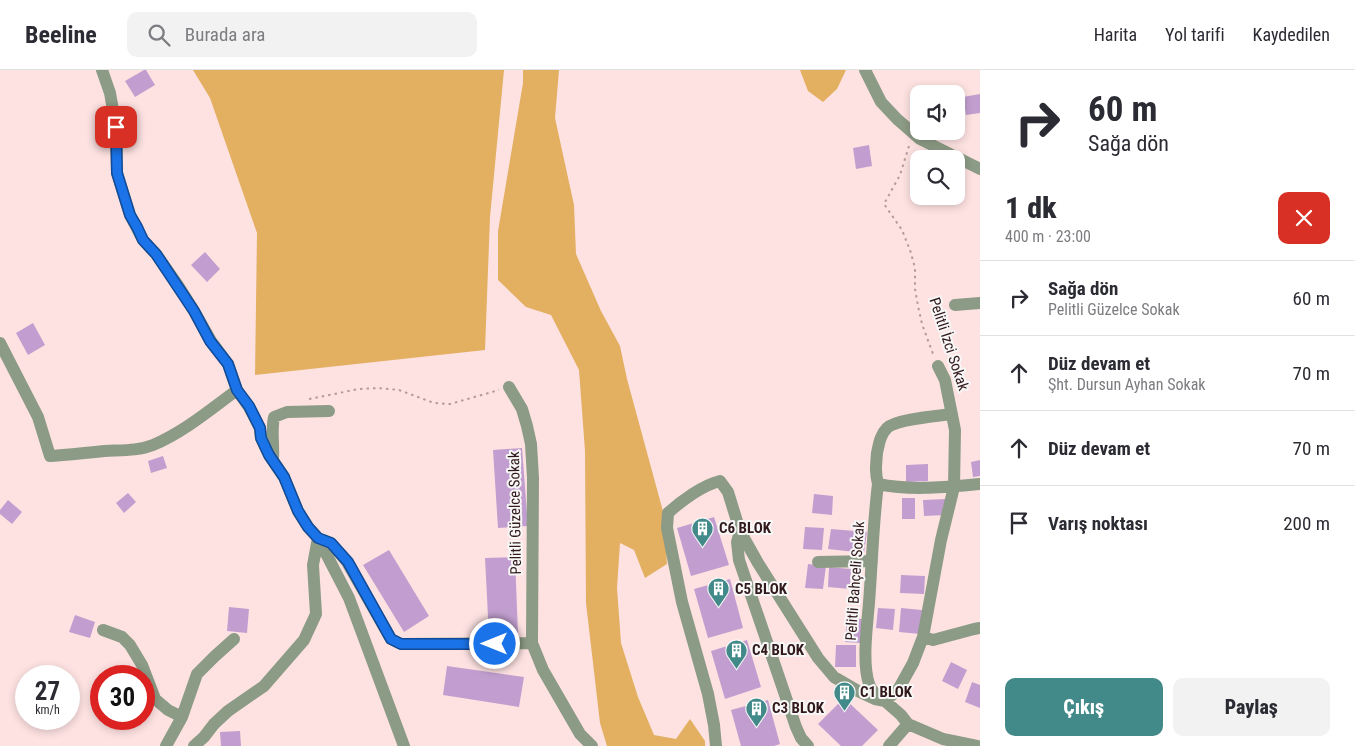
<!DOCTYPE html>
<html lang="tr">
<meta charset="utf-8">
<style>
body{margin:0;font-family:"Roboto Condensed",sans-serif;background:#f2f2f3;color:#2b2b33;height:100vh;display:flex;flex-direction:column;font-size:19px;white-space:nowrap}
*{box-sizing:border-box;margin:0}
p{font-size:16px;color:#7c7c81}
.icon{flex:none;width:28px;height:28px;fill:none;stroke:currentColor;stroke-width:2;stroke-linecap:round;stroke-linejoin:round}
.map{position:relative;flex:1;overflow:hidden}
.drawer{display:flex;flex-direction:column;background:#fff;width:375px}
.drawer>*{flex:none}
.banner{background:#fff;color:#2b2b33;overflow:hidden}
.fabs{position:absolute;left:910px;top:15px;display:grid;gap:10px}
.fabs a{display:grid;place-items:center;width:55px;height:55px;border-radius:10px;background:#fff;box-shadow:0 2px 8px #0003;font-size:25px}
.speed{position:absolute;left:15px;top:595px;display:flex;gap:10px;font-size:25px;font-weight:700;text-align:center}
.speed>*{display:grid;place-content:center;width:65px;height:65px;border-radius:50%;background:#fff;box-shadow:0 2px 8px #0003;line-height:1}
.speed small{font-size:12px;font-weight:400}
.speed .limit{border:8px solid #d22;background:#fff;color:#111}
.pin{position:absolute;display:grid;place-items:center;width:42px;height:42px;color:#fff;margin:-21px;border-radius:10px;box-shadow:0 2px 8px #0006}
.me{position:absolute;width:55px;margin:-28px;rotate:270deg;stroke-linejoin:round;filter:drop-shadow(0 0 4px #0008)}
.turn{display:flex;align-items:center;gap:18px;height:105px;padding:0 25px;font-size:22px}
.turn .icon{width:65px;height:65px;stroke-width:2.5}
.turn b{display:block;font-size:35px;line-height:42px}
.round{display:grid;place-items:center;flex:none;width:52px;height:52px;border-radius:10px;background:#f2f2f3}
.headline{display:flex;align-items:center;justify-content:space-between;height:85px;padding:0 25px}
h1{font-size:30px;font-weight:800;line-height:38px}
.action{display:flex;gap:10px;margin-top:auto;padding:10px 25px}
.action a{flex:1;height:58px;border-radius:10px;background:#428a8a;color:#fff;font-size:20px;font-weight:800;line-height:58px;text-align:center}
.action a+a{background:#f2f2f3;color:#2b2b33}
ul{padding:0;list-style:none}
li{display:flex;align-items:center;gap:15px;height:75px;padding:0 25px;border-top:1px solid #e1e1e2}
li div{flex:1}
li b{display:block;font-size:19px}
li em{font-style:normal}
header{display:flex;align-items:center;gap:30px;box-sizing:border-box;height:70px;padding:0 25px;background:#fff;border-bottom:1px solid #e1e1e2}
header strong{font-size:24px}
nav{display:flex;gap:28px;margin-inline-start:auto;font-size:18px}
.search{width:350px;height:45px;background:#f2f2f3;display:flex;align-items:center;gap:12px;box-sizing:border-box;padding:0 18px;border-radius:10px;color:#7c7c81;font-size:19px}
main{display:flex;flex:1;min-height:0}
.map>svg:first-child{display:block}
</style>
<header>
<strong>Beeline</strong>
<div class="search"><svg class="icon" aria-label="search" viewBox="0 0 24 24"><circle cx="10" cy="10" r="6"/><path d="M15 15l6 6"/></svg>Burada ara</div>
<nav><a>Harita</a><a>Yol tarifi</a><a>Kaydedilen</a></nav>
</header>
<main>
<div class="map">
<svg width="980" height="676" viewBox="0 0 980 676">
<rect width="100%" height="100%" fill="#fee2e2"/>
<path fill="#e3af61" d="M 193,0 L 504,0 L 490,147 L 485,280 L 255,305 L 257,163 L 210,28 Z
M 523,0 L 559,0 L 555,48 L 574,135 L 576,184 L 601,241 L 620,276 L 627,309 L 664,445 L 667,494 L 645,508 L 634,480 L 620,473 L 617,518 L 621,573 L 638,627 L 654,665 L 676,669 L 690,649 L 705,671 L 705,676 L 607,676 L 600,653 L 586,533 L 585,381 L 579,300 L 551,245 L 526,237 L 498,210 L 498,161 L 523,13 Z
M 800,0 L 846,0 L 837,19 L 823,32 L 808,21 Z"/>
<path fill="#c19ecf" d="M 144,0 L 146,0 L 155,15 L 135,27 L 125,11 Z
M 980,24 L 980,43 L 966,45 L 963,27 Z
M 869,75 L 872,96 L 856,99 L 853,78 Z
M 205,182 L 220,199 L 207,212 L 191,195 Z
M 33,253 L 45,275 L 28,285 L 16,263 Z
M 522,378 L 528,456 L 498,458 L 493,380 Z
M 163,386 L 167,398 L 151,403 L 148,391 Z
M 980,390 L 980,406 L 973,407 L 971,392 Z
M 928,394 L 928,411 L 906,412 L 906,395 Z
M 128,423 L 136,432 L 124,443 L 116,433 Z
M 814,424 L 833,426 L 832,445 L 812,443 Z
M 902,428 L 915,428 L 915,449 L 902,449 Z
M 946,429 L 947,445 L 924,446 L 923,430 Z
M 8,430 L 22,442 L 12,454 L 0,444 L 0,440 Z
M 714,447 L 729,495 L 691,506 L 677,458 Z
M 805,457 L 824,458 L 822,480 L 803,479 Z
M 831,459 L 867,462 L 864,483 L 828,479 Z
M 389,480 L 429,546 L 404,562 L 363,495 Z
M 515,487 L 518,564 L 489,566 L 485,488 Z
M 808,494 L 826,496 L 823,519 L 805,518 Z
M 829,497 L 851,499 L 850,519 L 828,517 Z
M 901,505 L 925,506 L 924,524 L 900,523 Z
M 730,509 L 743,558 L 708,568 L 694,519 Z
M 229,537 L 249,539 L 247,563 L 227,561 Z
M 878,538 L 895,539 L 893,560 L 876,558 Z
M 901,538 L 922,540 L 920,564 L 899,562 Z
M 75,545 L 95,552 L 90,568 L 69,562 Z
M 847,548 L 863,549 L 861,573 L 845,572 Z
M 747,570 L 761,617 L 725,629 L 711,581 Z
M 836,575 L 856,575 L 856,597 L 835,597 Z
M 951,592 L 967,600 L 958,619 L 942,611 Z
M 447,596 L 524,607 L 519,637 L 443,625 Z
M 972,612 L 980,615 L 980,638 L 965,632 Z
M 144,626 L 148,640 L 144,641 Z
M 844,628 L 878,660 L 862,676 L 841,676 L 818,654 Z
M 768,630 L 780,674 L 774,676 L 741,676 L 731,640 Z
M 240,661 L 241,676 L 221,676 L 220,662 Z"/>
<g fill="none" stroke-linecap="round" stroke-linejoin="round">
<path stroke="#b59a9a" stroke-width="2" stroke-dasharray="2.5 4" stroke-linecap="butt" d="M 912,45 L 919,44
M 909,76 L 900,105 L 884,134 L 902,160 L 910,180 L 915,198 L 915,219 L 918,236 L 922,254 L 933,284
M 309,329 L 359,319 L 378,318 L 399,320 L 434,333 L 450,334 L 499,320"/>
<path stroke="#8c9b85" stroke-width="12" d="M 102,0 L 110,23 L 116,57 L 117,103 L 130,145 L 143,170 L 156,184 L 179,217 L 194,241 L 211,271 L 228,294 L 237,320 L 249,337 L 260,358 L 261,368 L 269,385 L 284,407 L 298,441 L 308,457 L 318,468 L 349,528 L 404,676
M 865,0 L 881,32 L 897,49 L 920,69 L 980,99
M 955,235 L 980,233
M 0,273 L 38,347 L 50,386 C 68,385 86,383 104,381 C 121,380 138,381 153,375 C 184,362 211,339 237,320
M 938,296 L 945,310 L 955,360 L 954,417 L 941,470 L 923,567 L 933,570 L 974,559 L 980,558
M 273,389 C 274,375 271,361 274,347 L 287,342 L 329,341
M 878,414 C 875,402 876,396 877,383 C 879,374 880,365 887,358 C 896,349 938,346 952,344
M 740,461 L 737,472 L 739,490 L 796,657 L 801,668 L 808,676
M 818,492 L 872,491
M 103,560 L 122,567 L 130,575 L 142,595 L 155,629 L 168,640 L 182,647
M 923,567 L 913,593 L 898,620 L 885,631 C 878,626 872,622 869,614 C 862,592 867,557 869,533 C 872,494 873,454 878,414 C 912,421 946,417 980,414
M 532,573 L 543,600 L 580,664 L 592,676
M 166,676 L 182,647 L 197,604 L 214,587 L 234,569
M 194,676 L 204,667 L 214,654 L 228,641 L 264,616 L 304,570 L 316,544 L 313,495 L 318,468 L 331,473 L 347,492 L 391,569 L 401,574 L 532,573 L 533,408 L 531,374 L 527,356 L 522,339 L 509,317
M 716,676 L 714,655 L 708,624 L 682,532 L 667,458 L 668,443 C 681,431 703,415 720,411 L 728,422 L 740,461 L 758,493 L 818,588 L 834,607 L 858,621 L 875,629 L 885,631 L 901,645 L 908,654 L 943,669 L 977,676
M 889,676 L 908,654"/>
</g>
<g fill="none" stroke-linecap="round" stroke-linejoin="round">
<defs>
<path id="route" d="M 116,57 L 117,103 L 130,145 L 137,157 L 143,170 L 156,184 L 194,241 L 210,271 L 228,294 L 237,320 L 249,336 L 260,358 L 261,368 L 269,385 L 284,407 L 298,441 L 308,457 L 318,468 L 331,473 L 348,492 L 391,569 L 401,574 L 495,574"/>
</defs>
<use href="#route" stroke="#114b97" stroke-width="12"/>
<use href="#route" stroke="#1a73e8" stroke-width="9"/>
</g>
<defs>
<symbol id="building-pin" viewBox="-11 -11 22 30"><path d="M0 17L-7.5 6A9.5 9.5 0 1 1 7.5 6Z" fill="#428a8a" stroke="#f7f7f7"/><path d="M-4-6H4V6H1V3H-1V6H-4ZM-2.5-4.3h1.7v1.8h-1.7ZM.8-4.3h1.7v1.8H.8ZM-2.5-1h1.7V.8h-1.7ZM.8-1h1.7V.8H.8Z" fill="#fff"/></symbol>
</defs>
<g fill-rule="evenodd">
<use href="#building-pin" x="690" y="446" width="25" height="34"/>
<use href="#building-pin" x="706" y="506" width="25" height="34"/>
<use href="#building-pin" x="724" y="568" width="25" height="34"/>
<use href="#building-pin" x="832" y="610" width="25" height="34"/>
<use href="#building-pin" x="744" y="626" width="25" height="34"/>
</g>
<g text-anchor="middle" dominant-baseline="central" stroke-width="4" stroke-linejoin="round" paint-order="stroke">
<g font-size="15" fill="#32191b" stroke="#f7f7f7">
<text transform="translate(949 274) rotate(72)">Pelitli İzci Sokak</text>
<text transform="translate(515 443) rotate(-91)">Pelitli Güzelce Sokak</text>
<text transform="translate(855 511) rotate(-86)">Pelitli Bahçeli Sokak</text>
</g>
<g font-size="15" font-weight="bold" fill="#32191b" stroke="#f7f7f7" text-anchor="start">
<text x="719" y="458">C6 BLOK</text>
<text x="735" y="519">C5 BLOK</text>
<text x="752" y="580">C4 BLOK</text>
<text x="860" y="622">C1 BLOK</text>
<text x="772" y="638">C3 BLOK</text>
</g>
</g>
</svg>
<div class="fabs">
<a><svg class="icon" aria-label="sound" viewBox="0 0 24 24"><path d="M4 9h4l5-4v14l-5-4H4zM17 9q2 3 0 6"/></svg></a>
<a><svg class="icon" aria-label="search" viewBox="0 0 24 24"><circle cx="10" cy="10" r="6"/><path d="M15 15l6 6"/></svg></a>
</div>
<div class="speed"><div>27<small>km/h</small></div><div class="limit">30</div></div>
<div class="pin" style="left:116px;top:57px;background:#d93025"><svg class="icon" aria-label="arrive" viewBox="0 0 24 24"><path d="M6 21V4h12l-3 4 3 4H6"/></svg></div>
<svg class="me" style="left:495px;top:574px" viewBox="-20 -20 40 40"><circle r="17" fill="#1a73e8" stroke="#fff" stroke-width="3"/><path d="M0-11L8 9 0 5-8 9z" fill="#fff"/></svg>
</div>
<section class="drawer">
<div class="banner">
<div class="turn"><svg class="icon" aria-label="right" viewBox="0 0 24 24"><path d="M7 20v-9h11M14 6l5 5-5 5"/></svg><div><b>60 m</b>Sağa dön</div></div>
</div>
<div class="headline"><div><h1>1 dk</h1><p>400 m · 23:00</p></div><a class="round" style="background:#d93025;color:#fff"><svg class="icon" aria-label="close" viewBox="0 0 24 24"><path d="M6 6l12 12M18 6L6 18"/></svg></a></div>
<ul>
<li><svg class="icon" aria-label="right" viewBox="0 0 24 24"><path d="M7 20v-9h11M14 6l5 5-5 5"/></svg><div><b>Sağa dön</b><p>Pelitli Güzelce Sokak</p></div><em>60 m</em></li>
<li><svg class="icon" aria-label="ahead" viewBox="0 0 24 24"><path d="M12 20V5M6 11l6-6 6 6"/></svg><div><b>Düz devam et</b><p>Şht. Dursun Ayhan Sokak</p></div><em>70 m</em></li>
<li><svg class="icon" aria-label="ahead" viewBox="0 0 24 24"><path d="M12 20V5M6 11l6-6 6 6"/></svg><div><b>Düz devam et</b></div><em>70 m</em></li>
<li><svg class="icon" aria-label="arrive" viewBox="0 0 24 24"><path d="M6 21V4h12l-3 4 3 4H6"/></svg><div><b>Varış noktası</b></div><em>200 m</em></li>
</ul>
<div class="action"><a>Çıkış</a><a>Paylaş</a></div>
</section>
</main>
